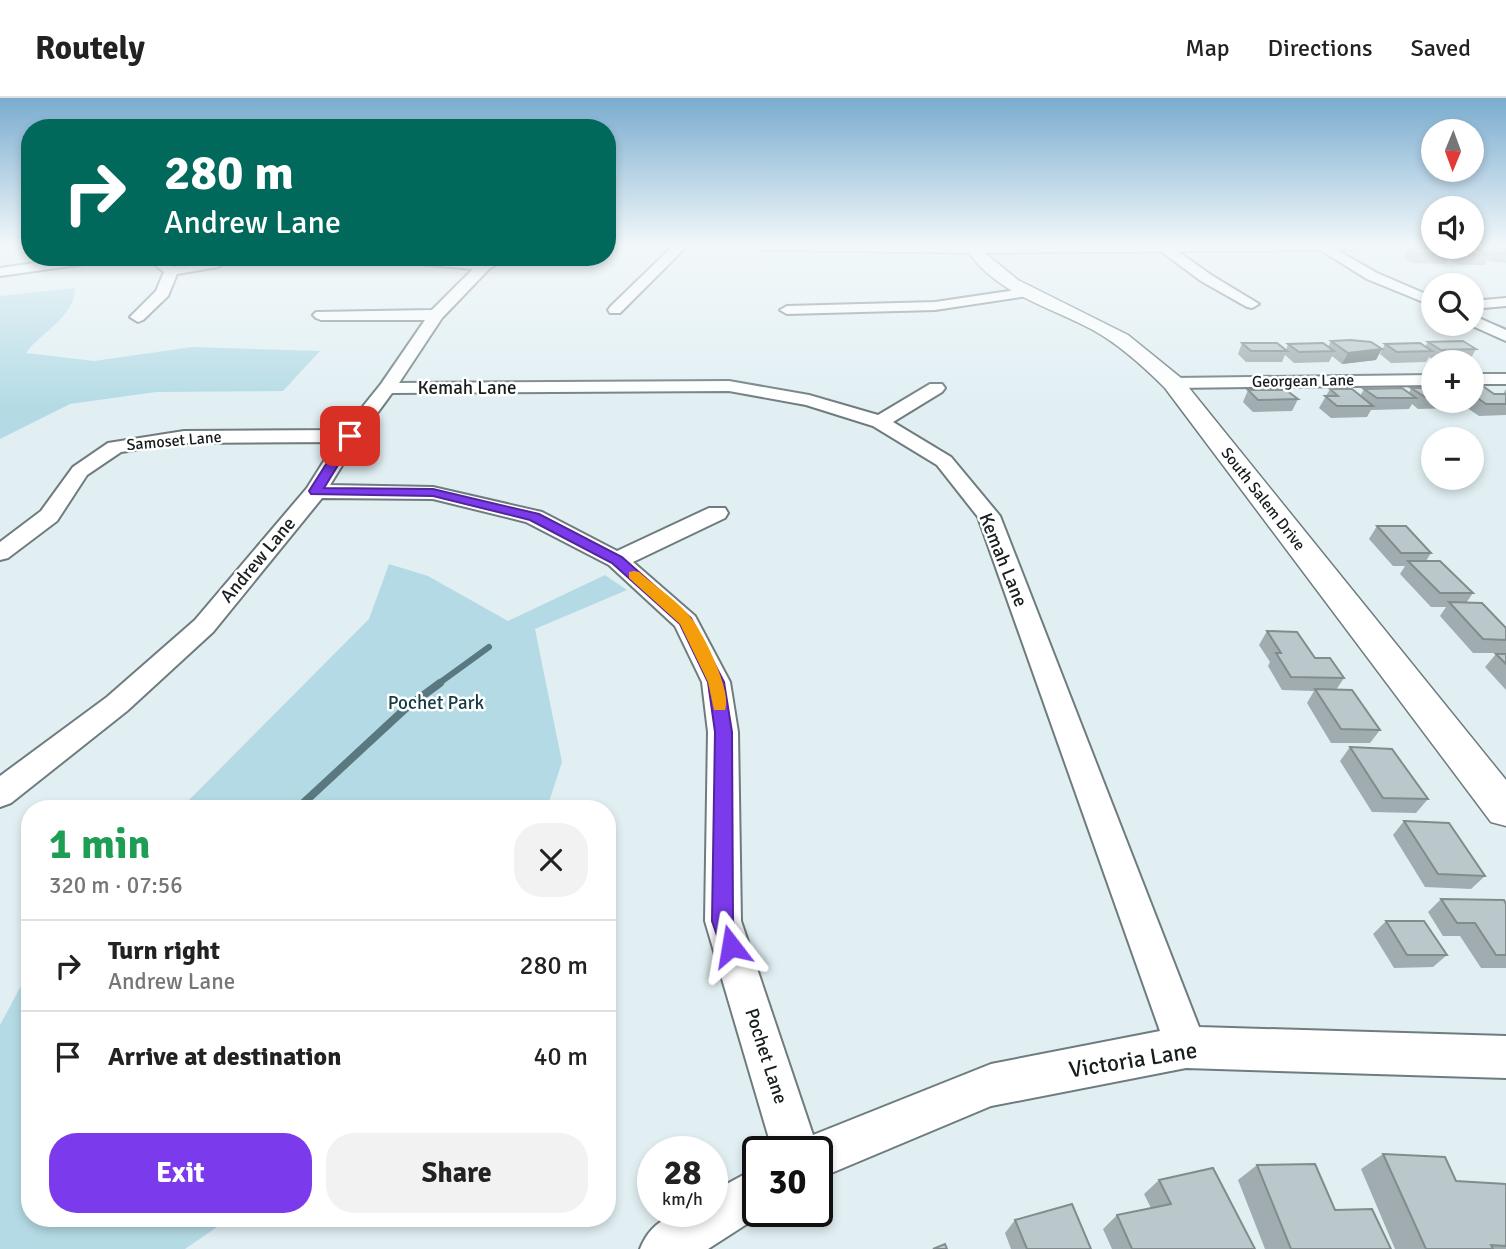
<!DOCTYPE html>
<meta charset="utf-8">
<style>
body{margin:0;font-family:Signika,sans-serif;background:#f2f2f2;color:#222;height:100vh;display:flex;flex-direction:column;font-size:26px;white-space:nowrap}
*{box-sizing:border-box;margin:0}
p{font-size:23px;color:#767676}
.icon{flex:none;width:38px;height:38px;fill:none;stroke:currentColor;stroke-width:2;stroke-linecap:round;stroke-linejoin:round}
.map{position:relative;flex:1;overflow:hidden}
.side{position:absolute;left:21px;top:702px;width:595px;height:427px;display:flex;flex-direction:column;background:#fff;border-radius:28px;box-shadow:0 4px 10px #0003}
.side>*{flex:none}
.top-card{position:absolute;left:21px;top:21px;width:595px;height:147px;border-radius:28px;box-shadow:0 4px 10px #0003;background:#00695c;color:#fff;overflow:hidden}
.needle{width:46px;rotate:181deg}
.tools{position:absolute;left:1421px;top:21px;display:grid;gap:14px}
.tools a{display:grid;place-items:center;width:63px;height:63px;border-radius:50%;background:#fff;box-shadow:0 4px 10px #0003;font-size:35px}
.speed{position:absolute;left:637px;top:1038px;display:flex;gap:14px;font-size:35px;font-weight:700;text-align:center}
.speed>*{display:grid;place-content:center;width:91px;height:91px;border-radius:50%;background:#fff;box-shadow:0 4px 10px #0003;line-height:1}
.speed small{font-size:18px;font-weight:400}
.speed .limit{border:4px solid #111;border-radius:10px;background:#fff;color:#111}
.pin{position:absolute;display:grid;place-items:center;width:60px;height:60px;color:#fff;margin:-30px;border-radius:14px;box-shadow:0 4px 10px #0006}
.me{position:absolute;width:77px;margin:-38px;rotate:346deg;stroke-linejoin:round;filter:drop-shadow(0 0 5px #0008)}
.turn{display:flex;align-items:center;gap:24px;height:147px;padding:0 28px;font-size:32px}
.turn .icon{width:91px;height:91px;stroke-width:2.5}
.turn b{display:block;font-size:49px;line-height:60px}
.round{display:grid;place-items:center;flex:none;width:74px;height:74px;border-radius:28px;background:#f2f2f2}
.head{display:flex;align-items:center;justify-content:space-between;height:119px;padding:0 28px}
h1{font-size:42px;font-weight:700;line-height:52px;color:#1e9e55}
.primary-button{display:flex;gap:14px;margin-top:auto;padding:14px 28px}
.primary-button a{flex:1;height:80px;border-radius:28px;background:#7c3aed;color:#fff;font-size:28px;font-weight:700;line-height:80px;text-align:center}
.primary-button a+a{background:#f2f2f2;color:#222}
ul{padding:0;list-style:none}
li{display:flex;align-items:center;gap:21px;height:91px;padding:0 28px;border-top:2px solid #e0e0e0}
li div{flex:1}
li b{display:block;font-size:26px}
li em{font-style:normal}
header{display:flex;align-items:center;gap:42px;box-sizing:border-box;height:98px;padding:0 35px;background:#fff;border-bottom:2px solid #e0e0e0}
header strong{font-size:33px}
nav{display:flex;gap:38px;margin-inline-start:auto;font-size:24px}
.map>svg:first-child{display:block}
</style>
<header>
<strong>Routely</strong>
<nav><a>Map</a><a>Directions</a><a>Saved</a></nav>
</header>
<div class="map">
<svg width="1506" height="1151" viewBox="0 0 1506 1151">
<rect width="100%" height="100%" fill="#e1eff3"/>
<path fill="#b4dbe5" d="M 75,190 C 74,220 42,233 26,255 L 94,263 L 192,249 L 320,253 L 283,293 L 156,294 L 70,306 L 0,341 L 0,198 Z
M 389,466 L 428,478 L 508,523 L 605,477 L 627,492 L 535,531 L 562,664 L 547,710 L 181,710 L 369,521 Z
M 30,871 L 30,1120 L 230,1120 L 185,1151 L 0,1151 L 0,927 Z"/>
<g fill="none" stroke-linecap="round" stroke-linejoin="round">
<path stroke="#597880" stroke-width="6" d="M 438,586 L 489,549"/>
<path stroke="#597880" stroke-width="8" d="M 298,710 L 406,610 L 440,585"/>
<path stroke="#597880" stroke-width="10" d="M 27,977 L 30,974"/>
<defs>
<path id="minor" d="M 674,147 L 688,147 L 620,215 L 610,215 L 608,212 L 610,209 Z
M 1158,147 L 1169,147 L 1211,177 L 1259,206 L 1252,210 L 1247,209 L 1201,183 L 1159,152 Z
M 1328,147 L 1377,175 L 1433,199 L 1433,208 L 1367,181 L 1314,148 Z
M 76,159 L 112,159 L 106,163 L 0,178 L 0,170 Z
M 145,159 L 160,159 L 173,169 L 218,161 L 225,165 L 218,169 L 177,176 L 168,198 L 143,222 L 138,224 L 130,219 L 156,193 L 164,174 Z
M 380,159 L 432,159 L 482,164 L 491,159 L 508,159 L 489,171 L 442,220 L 399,285 L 729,283 L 809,297 L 878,317 L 930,286 L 942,286 L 945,290 L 942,294 L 893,324 L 951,359 L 1000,418 L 1199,929 L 1506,938 L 1506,980 L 1186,970 L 991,1008 L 817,1081 L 817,1054 L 773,1054 L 705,823 L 708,634 L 702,584 L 675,528 L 609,467 L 526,424 L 433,401 L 322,400 L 213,534 L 127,613 L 11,705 L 0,709 L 0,678 L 107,599 L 195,522 L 307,390 L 336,344 L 184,345 L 121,354 L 87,377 L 57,423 L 8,460 L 0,462 L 0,444 L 41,413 L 73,369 L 108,345 L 184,333 L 344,332 L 381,286 L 425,222 L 321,222 L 316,220 L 313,217 L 316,214 L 432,212 L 473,171 L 386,163 ZM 729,293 L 806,307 L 873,328 L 937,367 L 978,419 L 1160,933 L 991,966 L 813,1037 L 741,823 L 738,634 L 730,584 L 695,518 L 633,464 L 725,420 L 728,415 L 725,410 L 709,410 L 617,453 L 542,414 L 433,389 L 330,387 L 359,340 L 392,295 Z
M 1029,190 L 1036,194 L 1034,197 L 935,212 L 787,216 L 780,212 L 787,208 L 935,204 Z
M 1506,200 L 1506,208 L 1472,211 L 1472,203 Z
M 1472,217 L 1506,232 L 1506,243 L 1468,226 L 1472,226 Z
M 1472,276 L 1506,276 L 1506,286 L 1472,286 Z
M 1433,277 L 1433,287 L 1173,290 L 1164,285 L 1173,280 Z
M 758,1069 L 758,1113 L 767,1113 L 708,1151 L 640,1151 C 653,1118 679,1113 712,1113 L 712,1094 Z"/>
<path id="tertiary" d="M 755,147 L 1361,147 L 1353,152 L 985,155 L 1018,182 L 1128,237 L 1181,280 L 1506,682 L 1506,728 L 1491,724 L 1165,290 C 1143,268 1120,247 1093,232 C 1050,209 998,196 969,155 L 763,152 Z"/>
</defs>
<use href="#minor" stroke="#6f7c7f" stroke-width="4"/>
<use href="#tertiary" stroke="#6f7c7f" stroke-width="3"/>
<use href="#minor" fill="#fff" fill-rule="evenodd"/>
<use href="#tertiary" fill="#fff" fill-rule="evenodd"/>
</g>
<path fill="#a0acaf" d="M 1457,149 L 1484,154 L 1487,150 L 1506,149 L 1506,165 L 1492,164 L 1487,162 L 1485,167 L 1460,167 L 1449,162 Z
M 1409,151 L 1451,156 L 1446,166 L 1413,165 L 1404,160 Z
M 1331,243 L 1376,262 L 1342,266 L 1332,258 L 1329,264 L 1294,265 L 1285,257 L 1282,264 L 1246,264 L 1238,256 L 1242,245 L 1286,252 L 1288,246 L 1328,249 Z
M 1428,244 L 1476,251 L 1470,262 L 1435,263 L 1429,259 L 1426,264 L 1391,265 L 1380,256 L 1385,246 L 1425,249 Z
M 1472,289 L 1494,296 L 1503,296 L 1506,291 L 1506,317 L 1479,318 L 1460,305 L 1457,310 L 1418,311 L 1412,306 L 1409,311 L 1371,312 L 1367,319 L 1331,320 L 1319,310 L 1330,291 L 1360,298 L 1364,291 L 1409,295 L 1411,290 L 1433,290 L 1433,303 L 1472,303 Z
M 1248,292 L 1298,301 L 1292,313 L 1253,314 L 1243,304 Z
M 1377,428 L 1431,455 L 1426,463 L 1473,495 L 1466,505 L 1506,530 L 1506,555 L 1473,555 L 1440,518 L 1446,509 L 1431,509 L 1400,476 L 1405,468 L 1393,468 L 1369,441 Z
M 1267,533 L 1315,560 L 1344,580 L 1336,592 L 1380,632 L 1370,645 L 1331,645 L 1307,605 L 1314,593 L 1282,592 L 1268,568 L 1270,564 L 1259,547 Z
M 1496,556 L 1506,556 L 1506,592 L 1485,569 Z
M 1350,649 L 1428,701 L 1416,715 L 1372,714 L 1340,663 Z
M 1404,723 L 1485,778 L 1471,791 L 1425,789 L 1393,737 Z
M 1441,801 L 1506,806 L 1506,870 L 1481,870 L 1460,838 L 1443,838 L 1428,814 Z
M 1386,823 L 1447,857 L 1433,869 L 1394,870 L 1373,836 Z
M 1383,1056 L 1456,1083 L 1506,1086 L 1506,1151 L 1395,1151 L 1361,1071 Z
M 1257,1067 L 1335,1112 L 1391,1151 L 1265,1151 L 1238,1082 Z
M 1159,1082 L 1255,1151 L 1112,1151 L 1103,1131 L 1117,1117 L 1151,1110 L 1144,1096 Z
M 1015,1122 L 1091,1151 L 1011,1151 L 1005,1135 Z"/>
<path fill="#828c8e" d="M 1382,251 L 1376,262 L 1342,266 L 1348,255 Z"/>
<path fill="#bac8cb" stroke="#828c8e" stroke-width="2" d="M 1436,149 L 1451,156 L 1418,156 L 1409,151 Z
M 1457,149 L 1473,149 L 1490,157 L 1465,157 L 1454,152 L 1464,152 Z
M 1506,149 L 1506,155 L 1497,155 L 1487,150 Z
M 1350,242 L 1371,244 L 1382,251 L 1348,255 L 1331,243 Z
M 1463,243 L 1476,251 L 1441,252 L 1428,244 Z
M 1242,245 L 1277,245 L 1287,253 L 1251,253 Z
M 1323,245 L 1334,253 L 1299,254 L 1288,246 Z
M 1420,245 L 1432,253 L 1397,254 L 1385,246 Z
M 1472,289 L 1484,289 L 1494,296 L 1506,296 L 1506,306 L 1486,306 L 1472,296 Z
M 1402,290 L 1416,300 L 1377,300 L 1364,291 Z
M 1411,290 L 1433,290 L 1433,299 L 1425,299 Z
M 1330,291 L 1352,291 L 1373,308 L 1337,308 L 1325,298 L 1338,298 Z
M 1248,292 L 1286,292 L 1298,301 L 1258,302 Z
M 1377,428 L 1406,428 L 1431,455 L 1401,455 Z
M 1408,463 L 1440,463 L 1473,495 L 1440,495 Z
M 1449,504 L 1482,505 L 1506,530 L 1506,542 L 1483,541 Z
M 1267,533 L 1297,534 L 1315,560 L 1330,560 L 1344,580 L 1291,579 L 1276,555 L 1281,555 Z
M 1496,556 L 1506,556 L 1506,566 Z
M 1315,591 L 1352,592 L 1380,632 L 1341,631 Z
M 1350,649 L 1392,651 L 1428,701 L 1383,700 Z
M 1404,723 L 1449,725 L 1485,778 L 1438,776 Z
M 1441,801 L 1504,802 L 1506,806 L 1506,857 L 1496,857 L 1475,825 L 1457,825 Z
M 1386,823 L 1424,823 L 1447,857 L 1407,857 Z
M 1383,1056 L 1445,1059 L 1456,1083 L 1506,1086 L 1506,1148 L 1491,1147 L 1493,1151 L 1426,1151 Z
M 1315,1066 L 1335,1112 L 1372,1111 L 1391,1151 L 1291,1151 L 1257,1067 Z
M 1213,1070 L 1255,1151 L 1132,1151 L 1117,1117 L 1171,1106 L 1159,1082 Z
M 1072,1106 L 1091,1151 L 1027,1151 L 1015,1122 Z
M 945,1146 L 947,1151 L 933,1151 Z"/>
<linearGradient id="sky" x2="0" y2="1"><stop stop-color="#7aaccf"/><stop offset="0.48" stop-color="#f2f8fa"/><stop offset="1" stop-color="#f2f8fa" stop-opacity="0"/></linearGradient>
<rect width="1506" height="308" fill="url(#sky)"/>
<path fill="#7c3aed" stroke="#51269a" stroke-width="2" d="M 346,335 L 356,338 L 324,390 L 433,391 L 539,416 L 622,459 L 691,520 L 724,584 L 732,634 L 733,823 L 742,848 L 738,855 L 731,858 L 723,855 L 712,823 L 715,634 L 708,584 L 680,526 L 612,465 L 530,422 L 433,398 L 311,396 L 309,393 Z"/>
<path fill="#f59e0b" d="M 634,473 L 639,474 C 656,489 679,504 692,521 C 704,537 733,595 725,612 L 714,612 L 708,584 L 680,526 L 629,480 L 629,474 Z"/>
<g text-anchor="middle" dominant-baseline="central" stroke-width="5" stroke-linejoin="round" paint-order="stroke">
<g font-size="16" fill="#181d1e" stroke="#fff">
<text transform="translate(1303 283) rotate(-1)">Georgean Lane</text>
<text transform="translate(174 343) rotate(-5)">Samoset Lane</text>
<text transform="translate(1263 401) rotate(52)">South Salem Drive</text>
</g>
<g font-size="19" fill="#181d1e" stroke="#fff">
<text x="467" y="290">Kemah Lane</text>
<text transform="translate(258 462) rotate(-50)">Andrew Lane</text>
<text transform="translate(1003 462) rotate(68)">Kemah Lane</text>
<text transform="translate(766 958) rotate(72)">Pochet Lane</text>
</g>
<g font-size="19" fill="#123b44" stroke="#fff">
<text x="436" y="605">Pochet Park</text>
</g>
<g font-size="23" fill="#181d1e" stroke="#fff">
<text transform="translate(1133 962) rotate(-9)">Victoria Lane</text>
</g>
</g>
</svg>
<div class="tools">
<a><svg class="needle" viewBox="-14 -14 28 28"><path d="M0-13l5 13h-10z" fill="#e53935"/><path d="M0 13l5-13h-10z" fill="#767676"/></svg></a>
<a><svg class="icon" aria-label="sound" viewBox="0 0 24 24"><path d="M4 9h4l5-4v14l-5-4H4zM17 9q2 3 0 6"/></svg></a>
<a><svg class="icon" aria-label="search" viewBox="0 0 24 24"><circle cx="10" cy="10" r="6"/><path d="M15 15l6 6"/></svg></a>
<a>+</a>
<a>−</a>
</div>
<div class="speed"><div>28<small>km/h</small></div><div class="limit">30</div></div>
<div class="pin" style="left:350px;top:338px;background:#d93025"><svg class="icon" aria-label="arrive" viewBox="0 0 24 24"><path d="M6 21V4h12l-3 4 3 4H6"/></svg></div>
<svg class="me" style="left:731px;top:848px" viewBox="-20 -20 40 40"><path d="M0-17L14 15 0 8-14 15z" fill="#7c3aed" stroke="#fff" stroke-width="4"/></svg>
<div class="top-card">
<div class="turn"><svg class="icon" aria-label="right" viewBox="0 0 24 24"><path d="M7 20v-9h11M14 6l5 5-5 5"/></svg><div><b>280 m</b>Andrew Lane</div></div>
</div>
<section class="side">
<div class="head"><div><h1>1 min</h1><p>320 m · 07:56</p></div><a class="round"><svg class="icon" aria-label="close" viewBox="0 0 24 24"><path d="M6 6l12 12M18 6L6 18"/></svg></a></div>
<ul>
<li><svg class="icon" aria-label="right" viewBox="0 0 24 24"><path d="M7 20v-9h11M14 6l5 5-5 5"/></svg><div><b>Turn right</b><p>Andrew Lane</p></div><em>280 m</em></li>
<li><svg class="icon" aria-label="arrive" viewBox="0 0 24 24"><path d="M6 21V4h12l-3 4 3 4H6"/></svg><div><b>Arrive at destination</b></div><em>40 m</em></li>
</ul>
<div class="primary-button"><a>Exit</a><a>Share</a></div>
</section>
</div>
